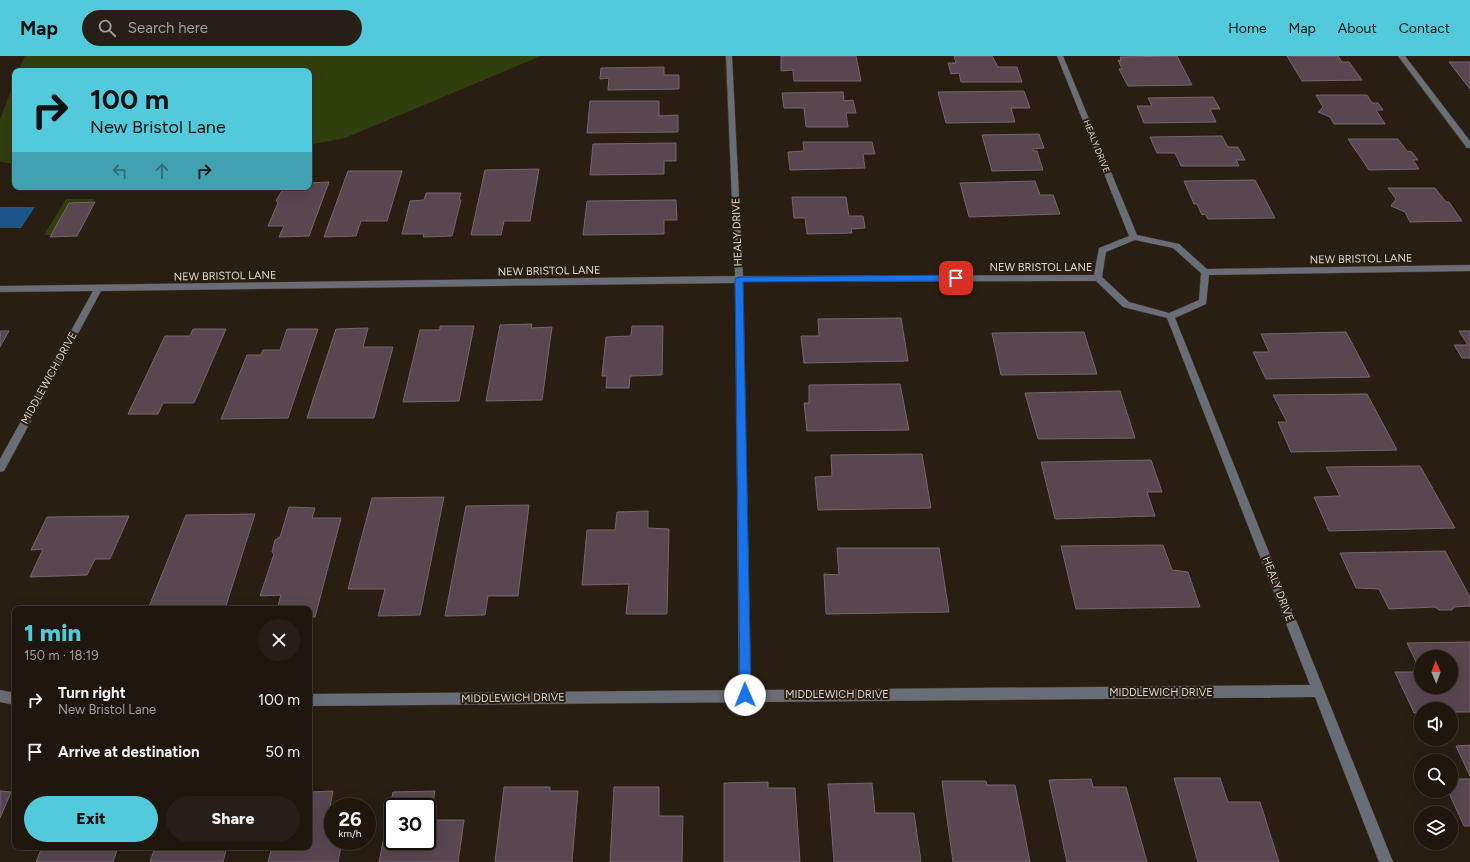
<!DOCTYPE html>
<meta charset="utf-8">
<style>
body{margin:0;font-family:Figtree,sans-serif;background:#271f17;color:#f1f3f6;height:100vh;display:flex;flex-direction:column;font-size:15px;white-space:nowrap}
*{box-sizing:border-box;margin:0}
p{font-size:13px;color:#a19f9e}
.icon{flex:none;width:22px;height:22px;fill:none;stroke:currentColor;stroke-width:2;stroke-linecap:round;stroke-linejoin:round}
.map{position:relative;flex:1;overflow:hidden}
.panel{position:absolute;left:12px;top:550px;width:300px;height:244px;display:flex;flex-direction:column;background:#1f160e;border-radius:8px;box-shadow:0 4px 16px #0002,0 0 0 1px #3c352e}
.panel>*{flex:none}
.hud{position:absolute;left:12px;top:12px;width:300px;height:122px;border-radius:8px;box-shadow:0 4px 16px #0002,0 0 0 1px #3c352e;background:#53cadc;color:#111;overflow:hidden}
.needle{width:26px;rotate:359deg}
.controls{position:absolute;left:1414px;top:594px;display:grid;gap:8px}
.controls a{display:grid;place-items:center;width:44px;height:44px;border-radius:50%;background:#1f160e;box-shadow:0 4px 16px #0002,0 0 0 1px #3c352e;font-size:20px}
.speed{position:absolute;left:324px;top:742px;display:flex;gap:8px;font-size:20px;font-weight:700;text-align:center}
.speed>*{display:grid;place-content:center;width:52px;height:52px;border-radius:50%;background:#1f160e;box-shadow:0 4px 16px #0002,0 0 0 1px #3c352e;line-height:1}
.speed small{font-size:10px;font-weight:400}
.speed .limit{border:2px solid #111;border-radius:6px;background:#fff;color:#111}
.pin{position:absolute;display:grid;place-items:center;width:34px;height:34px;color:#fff;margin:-17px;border-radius:8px;box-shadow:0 2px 6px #0006}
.me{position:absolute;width:44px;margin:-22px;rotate:359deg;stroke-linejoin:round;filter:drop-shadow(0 0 3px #0008)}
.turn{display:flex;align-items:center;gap:14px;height:84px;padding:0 12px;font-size:18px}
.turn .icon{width:52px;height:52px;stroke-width:2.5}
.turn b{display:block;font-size:28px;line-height:34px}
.lanes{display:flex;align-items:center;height:38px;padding:0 12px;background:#0003;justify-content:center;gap:20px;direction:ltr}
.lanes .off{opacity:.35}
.round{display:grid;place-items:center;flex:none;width:42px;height:42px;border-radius:21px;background:#271f17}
.head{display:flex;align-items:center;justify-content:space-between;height:68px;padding:0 12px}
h1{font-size:24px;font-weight:800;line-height:30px;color:#53cadc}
.button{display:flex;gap:8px;margin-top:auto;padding:8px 12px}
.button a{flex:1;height:46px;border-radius:24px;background:#53cadc;color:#111;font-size:16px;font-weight:800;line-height:46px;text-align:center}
.button a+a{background:#271f17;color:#f1f3f6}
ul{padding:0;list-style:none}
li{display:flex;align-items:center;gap:12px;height:52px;padding:0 12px}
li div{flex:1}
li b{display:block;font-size:15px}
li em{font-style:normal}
header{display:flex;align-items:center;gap:24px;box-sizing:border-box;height:56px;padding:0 20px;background:#53cadc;color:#111}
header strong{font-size:19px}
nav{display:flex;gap:22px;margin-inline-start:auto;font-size:14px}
.search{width:280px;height:36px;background:#271f17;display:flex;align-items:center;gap:10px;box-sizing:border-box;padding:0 14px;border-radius:22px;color:#a19f9e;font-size:15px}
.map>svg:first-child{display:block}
</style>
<header>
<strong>Map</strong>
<div class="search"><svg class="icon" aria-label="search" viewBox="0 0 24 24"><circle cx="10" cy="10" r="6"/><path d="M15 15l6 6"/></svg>Search here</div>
<nav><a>Home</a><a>Map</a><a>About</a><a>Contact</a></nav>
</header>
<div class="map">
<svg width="1470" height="806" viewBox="0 0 1470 806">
<rect width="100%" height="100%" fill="#291e12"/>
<path fill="#313f0e" d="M 25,0 L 541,0 L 345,82 L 309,89 L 309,15 L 18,15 Z
M 15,24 L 15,108 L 0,106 L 0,63 Z
M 66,143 L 94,143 L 73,179 L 44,179 Z"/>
<path fill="#1c5487" d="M 0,151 L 35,151 L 21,172 L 0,172 Z"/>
<path fill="#594750" stroke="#77646e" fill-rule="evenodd" d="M 781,0 L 856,0 L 861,25 L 794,25 L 793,14 L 781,15 Z
M 954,0 L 992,0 L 998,11 L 1017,11 L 1022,26 L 961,26 L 959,17 L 951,18 L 948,7 L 956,7 Z
M 1177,0 L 1192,29 L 1128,30 L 1119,13 L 1122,13 L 1118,4 L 1121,5 L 1120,1 Z
M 1287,0 L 1338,0 L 1342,6 L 1349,6 L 1362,24 L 1302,25 Z
M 1449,6 L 1470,6 L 1470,33 Z
M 664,11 L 664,19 L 679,19 L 679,33 L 608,34 L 609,22 L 600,23 L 601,12 Z
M 1024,35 L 1030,52 L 1011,52 L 1015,66 L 946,67 L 938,36 Z
M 843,36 L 844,45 L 853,44 L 856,57 L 846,57 L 848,71 L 806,71 L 804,52 L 784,52 L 782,37 Z
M 1316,39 L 1367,39 L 1372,47 L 1378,47 L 1383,54 L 1376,54 L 1385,68 L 1334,68 L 1330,61 L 1318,56 L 1323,51 Z
M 1213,41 L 1220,53 L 1210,53 L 1216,66 L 1144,67 L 1137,50 L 1152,50 L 1148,42 Z
M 590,45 L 659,45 L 659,60 L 678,59 L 678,76 L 587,77 Z
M 1039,78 L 1044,92 L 1033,93 L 1033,95 L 1037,95 L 1043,114 L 992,115 L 982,79 Z
M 1222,80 L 1228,91 L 1238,91 L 1245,104 L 1236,104 L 1239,110 L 1181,110 L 1175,97 L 1157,97 L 1150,81 Z
M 1348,83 L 1398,83 L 1407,95 L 1412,96 L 1418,104 L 1413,104 L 1419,113 L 1369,114 Z
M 803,86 L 872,86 L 875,98 L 863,98 L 865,112 L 790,114 L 788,96 L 804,95 Z
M 676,87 L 676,105 L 664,105 L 664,118 L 590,119 L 593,88 Z
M 539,113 L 530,165 L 504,165 L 501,179 L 471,179 L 485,114 Z
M 348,115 L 402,115 L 387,165 L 361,165 L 356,180 L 324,181 Z
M 1255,124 L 1275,162 L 1208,163 L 1205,158 L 1202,159 L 1197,148 L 1194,148 L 1184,125 Z
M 1035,125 L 1040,139 L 1053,139 L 1060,158 L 969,161 L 960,127 Z
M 329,126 L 309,180 L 279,181 L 284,170 L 268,170 L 278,147 L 276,145 L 284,131 L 309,131 L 309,127 Z
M 1388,132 L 1435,132 L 1446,146 L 1449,146 L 1462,165 L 1410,166 L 1405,156 L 1391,150 L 1396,143 Z
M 426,137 L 461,137 L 459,144 L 461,144 L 452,180 L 423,181 L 424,178 L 402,178 L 410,145 L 424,144 Z
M 792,141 L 846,141 L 849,160 L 863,160 L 865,172 L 851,173 L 852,177 L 807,178 L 805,162 L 794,162 Z
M 676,144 L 677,164 L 664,164 L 664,178 L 583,179 L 587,145 Z
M 95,146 L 77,180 L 50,181 L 69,147 Z
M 901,262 L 908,305 L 804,307 L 801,280 L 819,280 L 818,263 Z
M 532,268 L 531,272 L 552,271 L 542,344 L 486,345 L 500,269 Z
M 440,270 L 474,270 L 459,345 L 403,346 L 420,274 L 440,274 Z
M 632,270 L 663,270 L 662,319 L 630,320 L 629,332 L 606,332 L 607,320 L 602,320 L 606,281 L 631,280 Z
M 368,272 L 363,291 L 393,291 L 374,362 L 307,362 L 336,273 Z
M 193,273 L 226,273 L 194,347 L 163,347 L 158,358 L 128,358 L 165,280 L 190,280 Z
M 287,273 L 318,273 L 288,362 L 221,363 L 247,299 L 261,299 L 263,294 L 280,294 Z
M 0,275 L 9,275 L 0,291 Z
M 1459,275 L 1470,275 L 1470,302 L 1462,302 L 1454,289 L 1468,289 Z
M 1084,276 L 1097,318 L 1001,319 L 992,277 Z
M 1346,276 L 1370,321 L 1266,323 L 1253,296 L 1269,296 L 1261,278 Z
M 900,328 L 909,374 L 807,375 L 804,347 L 809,347 L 809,329 Z
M 1120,335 L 1135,382 L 1038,383 L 1025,337 Z
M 1367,338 L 1397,394 L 1291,396 L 1278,366 L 1287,366 L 1273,339 Z
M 922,398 L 931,452 L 818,454 L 815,421 L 832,420 L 831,399 Z
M 1151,404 L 1162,436 L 1147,436 L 1155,460 L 1055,463 L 1041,406 Z
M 1420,410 L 1455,472 L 1329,475 L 1314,441 L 1340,440 L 1326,411 Z
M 444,441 L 420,559 L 378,560 L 385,533 L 348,533 L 372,442 Z
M 529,449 L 518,540 L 488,540 L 485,559 L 445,560 L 466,450 Z
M 289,451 L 315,452 L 312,462 L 341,462 L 315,561 L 309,561 L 309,553 L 277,553 L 281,539 L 260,540 L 274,498 L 272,496 L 275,484 L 280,481 Z
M 648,455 L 648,472 L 669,473 L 667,558 L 626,558 L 629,528 L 582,529 L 587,474 L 615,474 L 617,456 Z
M 255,458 L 225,553 L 148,553 L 186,459 Z
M 129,460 L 110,503 L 95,503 L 87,519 L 30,521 L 43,493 L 31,494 L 47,461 Z
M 1163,489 L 1172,514 L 1188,516 L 1200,551 L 1076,553 L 1061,490 Z
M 837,492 L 939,492 L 949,556 L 826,558 L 824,518 L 839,519 Z
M 1445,495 L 1470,541 L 1470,550 L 1454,551 L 1452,554 L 1439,554 L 1435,551 L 1389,553 L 1379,533 L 1356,532 L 1340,497 Z
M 1470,586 L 1470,656 L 1451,656 L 1451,653 L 1421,653 L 1421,657 L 1414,657 L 1395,616 L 1421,616 L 1407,587 ZM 1421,601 L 1451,601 L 1451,631 L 1421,631 Z
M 1470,689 L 1470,720 L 1456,690 Z
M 1174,722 L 1220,722 L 1228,746 L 1260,746 L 1279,806 L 1198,806 Z
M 1091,723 L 1093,731 L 1126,731 L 1147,806 L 1067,806 L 1049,724 Z
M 1451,723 L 1470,723 L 1470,770 L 1464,770 L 1448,735 L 1451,735 Z
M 942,725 L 986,725 L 987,729 L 1015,729 L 1030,806 L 953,806 Z
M 768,726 L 768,732 L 795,732 L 800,806 L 724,806 L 724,727 Z
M 872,727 L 875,757 L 914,757 L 921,806 L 834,806 L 828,728 Z
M 504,731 L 550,731 L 550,735 L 578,735 L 572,806 L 495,806 Z
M 614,731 L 659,731 L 659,760 L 683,760 L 682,806 L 610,806 Z
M 0,735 L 11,736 L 0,762 Z
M 333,735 L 329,756 L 333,756 L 333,785 L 342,785 L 338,806 L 268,806 L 272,791 L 309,791 L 309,736 Z
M 435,735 L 430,764 L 464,764 L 458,806 L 379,806 L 393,736 ZM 393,751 L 427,751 L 427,785 L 393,785 Z
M 42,791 L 118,791 L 113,806 L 36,806 Z
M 155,791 L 227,791 L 223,806 L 150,806 Z"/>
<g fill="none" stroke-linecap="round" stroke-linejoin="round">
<defs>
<path id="minor" d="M 726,0 L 732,0 L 743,220 L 1094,219 L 1099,192 L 1129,180 L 1057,0 L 1063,0 L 1137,179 L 1179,188 L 1207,213 L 1470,209 L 1470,215 L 1209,219 L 1206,248 L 1175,262 L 1393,806 L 1379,806 L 1315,641 L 309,650 L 309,638 L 739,634 L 735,227 L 101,235 L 4,415 L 0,416 L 0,403 L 93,235 L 0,236 L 0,230 L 735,220 ZM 1135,184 L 1173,192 L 1201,217 L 1199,244 L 1169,257 L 1129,246 L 1102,221 L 1106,196 ZM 1096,225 L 1123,251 L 1167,262 L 1310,629 L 751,634 L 743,226 Z
M 1398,0 L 1405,0 L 1470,85 L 1470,92 L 1467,92 Z
M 0,634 L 15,637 L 15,649 L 0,646 Z"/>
</defs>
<use href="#minor" stroke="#42382d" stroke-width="1"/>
<use href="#minor" fill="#696d75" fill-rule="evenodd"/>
</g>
<path fill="#1a73e8" stroke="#114b97" d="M 956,219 L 959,222 L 956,225 L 743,226 L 751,639 L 749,643 L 745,644 L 741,643 L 740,639 L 735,223 L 739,221 Z"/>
<g text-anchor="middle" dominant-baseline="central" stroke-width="4" stroke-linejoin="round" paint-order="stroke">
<g font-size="9" fill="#dfd7d0" stroke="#291e12">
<text transform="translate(1097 90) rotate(68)">HEALY DRIVE</text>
</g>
<g font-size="11" fill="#dfd7d0" stroke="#291e12">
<text transform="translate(737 176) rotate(-92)">HEALY DRIVE</text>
<text transform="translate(1361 203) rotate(-1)">NEW BRISTOL LANE</text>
<text x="1041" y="211">NEW BRISTOL LANE</text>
<text transform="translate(549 215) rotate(-1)">NEW BRISTOL LANE</text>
<text transform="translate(225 220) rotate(-1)">NEW BRISTOL LANE</text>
<text transform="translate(49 322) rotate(-61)">MIDDLEWICH DRIVE</text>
<text transform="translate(1278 533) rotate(69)">HEALY DRIVE</text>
<text x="1161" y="636">MIDDLEWICH DRIVE</text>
<text x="837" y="638">MIDDLEWICH DRIVE</text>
<text transform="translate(513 642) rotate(-1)">MIDDLEWICH DRIVE</text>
</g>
</g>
</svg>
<div class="controls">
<a><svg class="needle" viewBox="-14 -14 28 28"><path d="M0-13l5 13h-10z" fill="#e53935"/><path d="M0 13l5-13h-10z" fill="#a19f9e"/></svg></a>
<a><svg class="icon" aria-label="sound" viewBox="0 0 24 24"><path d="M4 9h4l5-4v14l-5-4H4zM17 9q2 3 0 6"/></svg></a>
<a><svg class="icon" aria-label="search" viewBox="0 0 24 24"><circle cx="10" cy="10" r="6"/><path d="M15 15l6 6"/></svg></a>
<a><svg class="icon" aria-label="layers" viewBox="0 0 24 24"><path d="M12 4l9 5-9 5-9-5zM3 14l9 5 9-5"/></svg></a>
</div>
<div class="speed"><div>26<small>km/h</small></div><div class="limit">30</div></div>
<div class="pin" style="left:956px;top:222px;background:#d93025"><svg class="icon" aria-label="arrive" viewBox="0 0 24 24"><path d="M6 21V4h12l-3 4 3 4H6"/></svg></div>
<svg class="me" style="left:745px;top:639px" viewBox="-20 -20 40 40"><circle r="19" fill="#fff"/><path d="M0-13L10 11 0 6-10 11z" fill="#1a73e8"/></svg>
<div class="hud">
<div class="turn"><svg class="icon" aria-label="right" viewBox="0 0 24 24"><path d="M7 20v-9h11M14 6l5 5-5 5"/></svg><div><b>100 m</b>New Bristol Lane</div></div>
<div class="lanes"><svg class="icon off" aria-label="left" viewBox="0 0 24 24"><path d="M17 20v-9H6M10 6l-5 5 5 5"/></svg><svg class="icon off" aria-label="ahead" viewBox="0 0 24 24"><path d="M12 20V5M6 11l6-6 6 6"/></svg><svg class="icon" aria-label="right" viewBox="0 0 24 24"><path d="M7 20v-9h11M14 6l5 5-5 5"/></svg></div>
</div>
<section class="panel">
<div class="head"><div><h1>1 min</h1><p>150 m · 18:19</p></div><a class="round"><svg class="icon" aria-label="close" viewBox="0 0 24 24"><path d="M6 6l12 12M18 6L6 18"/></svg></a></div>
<ul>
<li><svg class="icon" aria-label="right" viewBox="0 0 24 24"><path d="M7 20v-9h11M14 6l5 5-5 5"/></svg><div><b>Turn right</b><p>New Bristol Lane</p></div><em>100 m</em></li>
<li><svg class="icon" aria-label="arrive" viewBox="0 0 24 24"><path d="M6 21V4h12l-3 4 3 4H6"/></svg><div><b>Arrive at destination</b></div><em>50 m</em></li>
</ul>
<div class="button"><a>Exit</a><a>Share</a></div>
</section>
</div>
